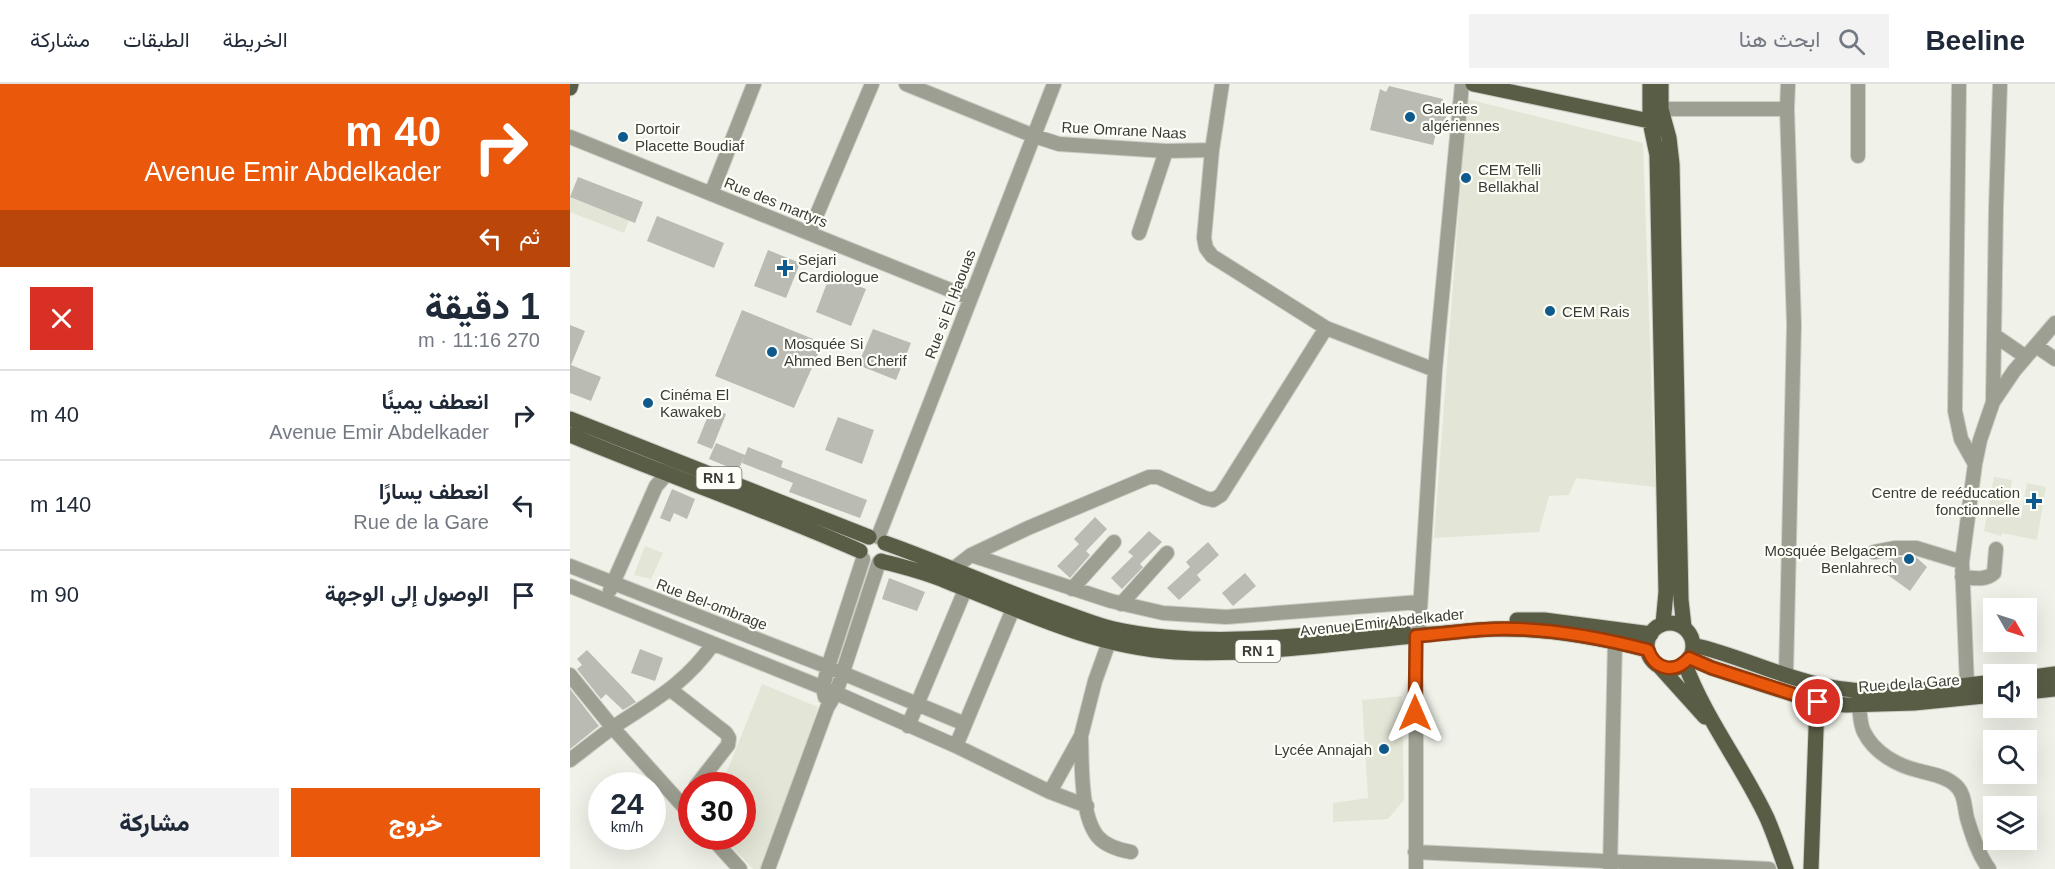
<!DOCTYPE html>
<html lang="ar">
<meta charset="utf-8">
<style>
body{margin:0;font-family:Arial,Vazirmatn,sans-serif;background:#f2f2f3;color:#1f2937;direction:rtl;height:100vh;display:flex;flex-direction:column;font-size:22px;white-space:nowrap}
*{box-sizing:border-box;margin:0}
p{font-size:20px;color:#747a83}
.icon{flex:none;width:33px;height:33px;fill:none;stroke:currentColor;stroke-width:2;stroke-linecap:round;stroke-linejoin:round}
.map{position:relative;flex:1;overflow:hidden;direction:ltr}
.side{display:flex;flex-direction:column;background:#fff;width:570px}
.side>*{flex:none}
.banner{background:#ea580c;color:#fff;overflow:hidden}
.needle{width:39px;rotate:129deg}
.buttons{position:absolute;left:1413px;top:514px;display:grid;gap:12px}
.buttons a{display:grid;place-items:center;width:54px;height:54px;border-radius:0px;background:#fff;box-shadow:0 6px 24px #0002;font-size:30px}
.speed{position:absolute;left:18px;top:688px;display:flex;gap:12px;font-size:30px;font-weight:700;text-align:center}
.speed>*{display:grid;place-content:center;width:78px;height:78px;border-radius:50%;background:#fff;box-shadow:0 6px 24px #0002;line-height:1}
.speed small{font-size:15px;font-weight:400}
.speed .limit{border:9px solid #d22;background:#fff;color:#111}
.pin{position:absolute;display:grid;place-items:center;width:51px;height:51px;color:#fff;margin:-26px;border:3px solid #fff;border-radius:50%;box-shadow:0 2px 6px #0007}
.me{position:absolute;width:66px;margin:-33px;rotate:0deg;stroke-linejoin:round;filter:drop-shadow(0 0 4px #0008)}
.turn{display:flex;align-items:center;gap:21px;height:126px;padding:0 30px;font-size:27px}
.turn .icon{width:78px;height:78px;stroke-width:2.5}
.turn b{display:block;font-size:42px;line-height:51px}
.then{display:flex;align-items:center;height:57px;padding:0 30px;background:#0003;gap:12px;font-size:22px}
.round{display:grid;place-items:center;flex:none;width:63px;height:63px;border-radius:0px;background:#f2f2f3}
.head{display:flex;align-items:center;justify-content:space-between;height:102px;padding:0 30px}
h1{font-size:36px;font-weight:800;line-height:45px}
.button{display:flex;gap:12px;margin-top:auto;padding:12px 30px}
.button a{flex:1;height:69px;border-radius:0px;background:#ea580c;color:#fff;font-size:24px;font-weight:800;line-height:69px;text-align:center}
.button a+a{background:#f2f2f3;color:#1f2937}
ul{padding:0;list-style:none}
li{display:flex;align-items:center;gap:18px;height:90px;padding:0 30px;border-top:2px solid #e0e1e3}
li div{flex:1}
li b{display:block;font-size:22px}
li em{font-style:normal}
header{display:flex;align-items:center;gap:36px;box-sizing:border-box;height:84px;padding:0 30px;background:#fff;border-bottom:2px solid #e0e1e3}
header strong{font-size:28px}
nav{display:flex;gap:33px;margin-inline-start:auto;font-size:21px}
.search{width:420px;height:54px;background:#f2f2f3;display:flex;align-items:center;gap:15px;box-sizing:border-box;padding:0 21px;border-radius:0px;color:#747a83;font-size:22px}
main{display:flex;flex:1;min-height:0}
.map>svg:first-child{display:block}
</style>
<header>
<strong>Beeline</strong>
<div class="search"><svg class="icon" aria-label="search" viewBox="0 0 24 24"><circle cx="10" cy="10" r="6"/><path d="M15 15l6 6"/></svg>ابحث هنا</div>
<nav><a>الخريطة</a><a>الطبقات</a><a>مشاركة</a></nav>
</header>
<main>
<div class="map">
<svg width="1485" height="785" viewBox="0 0 1485 785">
<rect width="100%" height="100%" fill="#f0f1e8"/>
<path fill="#e3e6d6" d="M 897,15 L 1073,59 L 1085,403 L 1006,394 L 999,411 L 979,412 L 969,448 L 864,454 Z
M 0,113 L 59,136 L 54,149 L 0,128 Z
M 1424,393 L 1442,396 L 1436,432 L 1451,434 L 1457,399 L 1476,403 L 1467,456 L 1432,449 L 1431,452 L 1414,447 Z
M 75,462 L 93,469 L 81,495 L 64,491 Z
M 192,600 L 248,623 L 194,785 L 183,785 L 153,753 L 172,753 L 172,702 L 151,702 Z
M 832,612 L 834,716 L 818,735 L 763,738 L 763,719 L 798,714 L 792,616 Z"/>
<path fill="#babbb3" d="M 819,2 L 873,15 L 871,22 L 878,24 L 874,43 L 868,42 L 863,61 L 800,46 L 810,5 L 816,8 Z
M 8,93 L 73,118 L 65,139 L 0,113 Z
M 87,132 L 154,159 L 144,184 L 77,157 Z
M 198,166 L 230,179 L 216,214 L 184,202 Z
M 260,191 L 296,205 L 281,242 L 246,228 Z
M 172,226 L 253,259 L 224,324 L 145,292 Z
M 0,241 L 15,247 L 1,281 L 31,293 L 21,317 L 0,309 Z
M 303,245 L 341,259 L 326,296 L 288,281 Z
M 141,324 L 156,330 L 142,365 L 127,359 Z
M 268,333 L 304,346 L 292,380 L 255,366 Z
M 146,359 L 175,371 L 168,387 L 139,375 Z
M 178,363 L 213,377 L 211,383 L 297,416 L 290,434 L 219,408 L 223,399 L 172,379 Z
M 102,405 L 125,415 L 117,435 L 104,429 L 100,438 L 90,434 Z
M 525,433 L 537,445 L 516,467 L 520,471 L 500,494 L 487,482 L 509,460 L 504,455 Z
M 579,447 L 592,458 L 570,480 L 573,483 L 552,505 L 541,494 L 563,472 L 558,468 Z
M 638,458 L 649,471 L 627,491 L 631,496 L 609,516 L 597,504 L 620,483 L 616,478 Z
M 1326,473 L 1346,473 L 1357,483 L 1340,507 L 1311,486 L 1320,474 Z
M 675,489 L 686,502 L 663,522 L 652,509 Z
M 319,494 L 355,508 L 347,527 L 312,515 Z
M 70,565 L 93,574 L 85,597 L 61,589 Z
M 17,566 L 60,611 L 66,618 L 53,626 L 36,610 L 31,615 L 7,585 L 12,581 L 7,575 Z
M 0,605 L 29,642 L 0,665 Z"/>
<g fill="none" stroke-linecap="round" stroke-linejoin="round">
<defs>
<path id="minor" d="M 336,0 L 464,52 L 489,60 L 596,67 L 642,66 L 652,0
M 1389,0 L 1385,327 L 1391,355 L 1405,380
M 1091,25 L 1217,25
M 0,53 L 400,214
M 642,66 L 634,154 L 636,164 L 642,172 L 756,244 L 865,286
M 1288,72 L 1288,0
M 141,110 L 184,0
M 239,149 L 302,0
M 569,149 L 596,67
M 1424,251 L 1456,273
M 1466,262 L 1485,275
M 1423,318 L 1426,124 L 1430,0
M 308,453 L 484,0
M 1304,468 L 1325,464 L 1346,464 L 1392,478
M 401,471 L 541,517 L 593,529 L 656,533 L 850,518
M 0,482 L 258,583 L 395,640
M 379,492 L 383,485 L 401,471 L 458,444 L 579,393 L 588,393 L 635,414 L 643,416 L 651,411 L 756,244
M 1392,493 C 1403,494 1415,497 1424,489 L 1426,465
M 0,502 L 266,609 L 386,662 L 480,708 L 517,722
M 502,505 L 544,458
M 40,506 L 86,402 L 97,390 L 101,382
M 551,520 L 597,469
M 849,542 L 865,286 L 892,0
M 0,591 L 43,644 L 122,732
M 1216,591 L 1224,241 L 1217,25 L 1218,0
M 1397,601 L 1392,478 L 1405,380 L 1410,356 L 1423,318 L 1444,287 L 1485,239
M 101,606 L 156,649 L 159,654 L 158,661 L 126,702
M 255,613 L 253,604 L 258,583 L 293,475
M 1289,621 C 1290,629 1290,641 1294,648 C 1304,669 1328,682 1350,687 C 1361,690 1375,692 1384,700 C 1395,708 1394,722 1397,734 C 1402,751 1408,770 1419,785
M 338,642 L 395,506
M 511,652 C 512,680 510,731 528,753 C 536,762 550,766 561,768
M 386,662 L 443,525
M 0,676 C 15,665 29,653 45,642 C 84,616 115,600 143,560
M 480,708 L 511,652 L 525,597 L 539,558
M 141,753 L 170,785
M 845,768 L 1199,785
M 198,785 L 257,624 L 266,609 L 309,478
M 846,785 L 846,552
M 1040,785 L 1045,558"/>
<path id="major" d="M 903,0 L 1089,39
M 1080,0 L 1080,38 L 1087,71 L 1096,508 L 1093,540
M 1091,0 L 1091,25 L 1099,54 L 1102,80 L 1111,516 L 1114,543
M 0,4 L 1,0
M 0,335 L 299,453
M 0,351 C 96,391 195,425 290,467
M 315,459 C 378,481 438,510 501,531 C 515,536 530,542 544,545 C 640,566 737,550 833,543
M 311,477 C 333,483 355,488 376,497 C 450,526 523,563 605,568 C 691,572 777,558 862,550 C 883,549 905,545 926,545 C 977,544 1028,553 1078,566
M 947,536 L 974,536 L 1081,550
M1077 562a23 23 0 1 1 46 0a23 23 0 1 1-46 0Z
M 1123,561 C 1168,571 1210,593 1255,602 C 1310,613 1368,605 1424,598
M 1119,574 L 1142,584 L 1247,618 L 1276,621 L 1344,619 L 1424,611
M 1115,580 C 1135,634 1172,681 1197,734 C 1204,750 1210,768 1216,785
M 1089,582 L 1135,633
M 1456,594 L 1485,590
M 1456,608 L 1485,605
M 1241,785 L 1247,618"/>
</defs>
<use href="#minor" stroke="#cccdc5" stroke-width="16"/>
<use href="#major" stroke="#cccdc5" stroke-width="17"/>
<use href="#minor" stroke="#9d9f92" stroke-width="14"/>
<use href="#major" stroke="#595d46" stroke-width="15"/>
</g>
<g fill="none" stroke-linecap="round" stroke-linejoin="round">
<defs>
<path id="route" d="M 845,629 L 846,552 C 872,550 898,546 924,545 C 976,543 1028,553 1078,566 C 1085,586 1105,590 1119,574 L 1142,584 L 1248,618"/>
</defs>
<use href="#route" stroke="#983908" stroke-width="15"/>
<use href="#route" stroke="#ea580c" stroke-width="10"/>
</g>
<g fill="#0f5a8d" stroke="#fdfef6" stroke-width="2">
<circle cx="840" cy="33" r="6"/>
<circle cx="53" cy="53" r="6"/>
<circle cx="896" cy="94" r="6"/>
<path d="M212 175h6v6h6v6h-6v6h-6v-6h-6v-6h6z"/>
<circle cx="980" cy="227" r="6"/>
<circle cx="202" cy="268" r="6"/>
<circle cx="78" cy="319" r="6"/>
<path d="M1461 408h6v6h6v6h-6v6h-6v-6h-6v-6h6z"/>
<circle cx="1339" cy="475" r="6"/>
<circle cx="814" cy="665" r="6"/>
</g>
<g text-anchor="middle" dominant-baseline="central" stroke-width="4.5" stroke-linejoin="round" paint-order="stroke">
<g fill="#fdfef6" stroke="#757671" stroke-width="1.5">
<rect x="126.5" y="383" width="45" height="22" rx="4.5"/>
<rect x="665.5" y="556" width="45" height="22" rx="4.5"/>
</g>
<g font-size="14" font-weight="bold" fill="#3b3c38">
<text x="149" y="394">RN 1</text>
<text x="688" y="567">RN 1</text>
</g>
<g font-size="15" fill="#3b3c38" stroke="#fdfef6" text-anchor="start">
<text x="852" y="24">Galeries<tspan x="852" dy="17">algériennes</tspan></text>
<text x="65" y="44">Dortoir<tspan x="65" dy="17">Placette Boudiaf</tspan></text>
<text x="908" y="85">CEM Telli<tspan x="908" dy="17">Bellakhal</tspan></text>
<text x="228" y="175">Sejari<tspan x="228" dy="17">Cardiologue</tspan></text>
<text x="992" y="227">CEM Rais</text>
<text x="214" y="259">Mosquée Si<tspan x="214" dy="17">Ahmed Ben Cherif</tspan></text>
<text x="90" y="310">Cinéma El<tspan x="90" dy="17">Kawakeb</tspan></text>
<text x="1450" y="408" text-anchor="end">Centre de reéducation<tspan x="1450" dy="17">fonctionnelle</tspan></text>
<text x="1327" y="466" text-anchor="end">Mosquée Belgacem<tspan x="1327" dy="17">Benlahrech</tspan></text>
<text x="802" y="665" text-anchor="end">Lycée Annajah</text>
</g>
<g font-size="15" fill="#3b3c38" stroke="#fdfef6">
<text transform="translate(554 46) rotate(3)">Rue Omrane Naas</text>
<text transform="translate(206 118) rotate(22)">Rue des martyrs</text>
<text transform="translate(380 220) rotate(-69)">Rue si El Haouas</text>
<text transform="translate(142 520) rotate(21)">Rue Bel-ombrage</text>
<text transform="translate(812 538) rotate(-6)">Avenue Emir Abdelkader</text>
<text transform="translate(1339 599) rotate(-4)">Rue de la Gare</text>
</g>
</g>
</svg>
<div class="buttons">
<a><svg class="needle" viewBox="-14 -14 28 28"><path d="M0-13l5 13h-10z" fill="#e53935"/><path d="M0 13l5-13h-10z" fill="#747a83"/></svg></a>
<a><svg class="icon" aria-label="sound" viewBox="0 0 24 24"><path d="M4 9h4l5-4v14l-5-4H4zM17 9q2 3 0 6"/></svg></a>
<a><svg class="icon" aria-label="search" viewBox="0 0 24 24"><circle cx="10" cy="10" r="6"/><path d="M15 15l6 6"/></svg></a>
<a><svg class="icon" aria-label="layers" viewBox="0 0 24 24"><path d="M12 4l9 5-9 5-9-5zM3 14l9 5 9-5"/></svg></a>
</div>
<div class="speed"><div>24<small>km/h</small></div><div class="limit">30</div></div>
<div class="pin" style="left:1248px;top:618px;background:#d93025"><svg class="icon" aria-label="arrive" viewBox="0 0 24 24"><path d="M6 21V4h12l-3 4 3 4H6"/></svg></div>
<svg class="me" style="left:845px;top:629px" viewBox="-20 -20 40 40"><path d="M0-17L14 15 0 8-14 15z" fill="#ea580c" stroke="#fff" stroke-width="4"/></svg>
</div>
<section class="side">
<div class="banner">
<div class="turn"><svg class="icon" aria-label="right" viewBox="0 0 24 24"><path d="M7 20v-9h11M14 6l5 5-5 5"/></svg><div><b>40 m</b>Avenue Emir Abdelkader</div></div>
<div class="then">ثم<svg class="icon" aria-label="left" viewBox="0 0 24 24"><path d="M17 20v-9H6M10 6l-5 5 5 5"/></svg></div>
</div>
<div class="head"><div><h1>1 دقيقة</h1><p>270 m · 11:16</p></div><a class="round" style="background:#d93025;color:#fff"><svg class="icon" aria-label="close" viewBox="0 0 24 24"><path d="M6 6l12 12M18 6L6 18"/></svg></a></div>
<ul>
<li><svg class="icon" aria-label="right" viewBox="0 0 24 24"><path d="M7 20v-9h11M14 6l5 5-5 5"/></svg><div><b>انعطف يمينًا</b><p>Avenue Emir Abdelkader</p></div><em>40 m</em></li>
<li><svg class="icon" aria-label="left" viewBox="0 0 24 24"><path d="M17 20v-9H6M10 6l-5 5 5 5"/></svg><div><b>انعطف يسارًا</b><p>Rue de la Gare</p></div><em>140 m</em></li>
<li><svg class="icon" aria-label="arrive" viewBox="0 0 24 24"><path d="M6 21V4h12l-3 4 3 4H6"/></svg><div><b>الوصول إلى الوجهة</b></div><em>90 m</em></li>
</ul>
<div class="button"><a>خروج</a><a>مشاركة</a></div>
</section>
</main>
